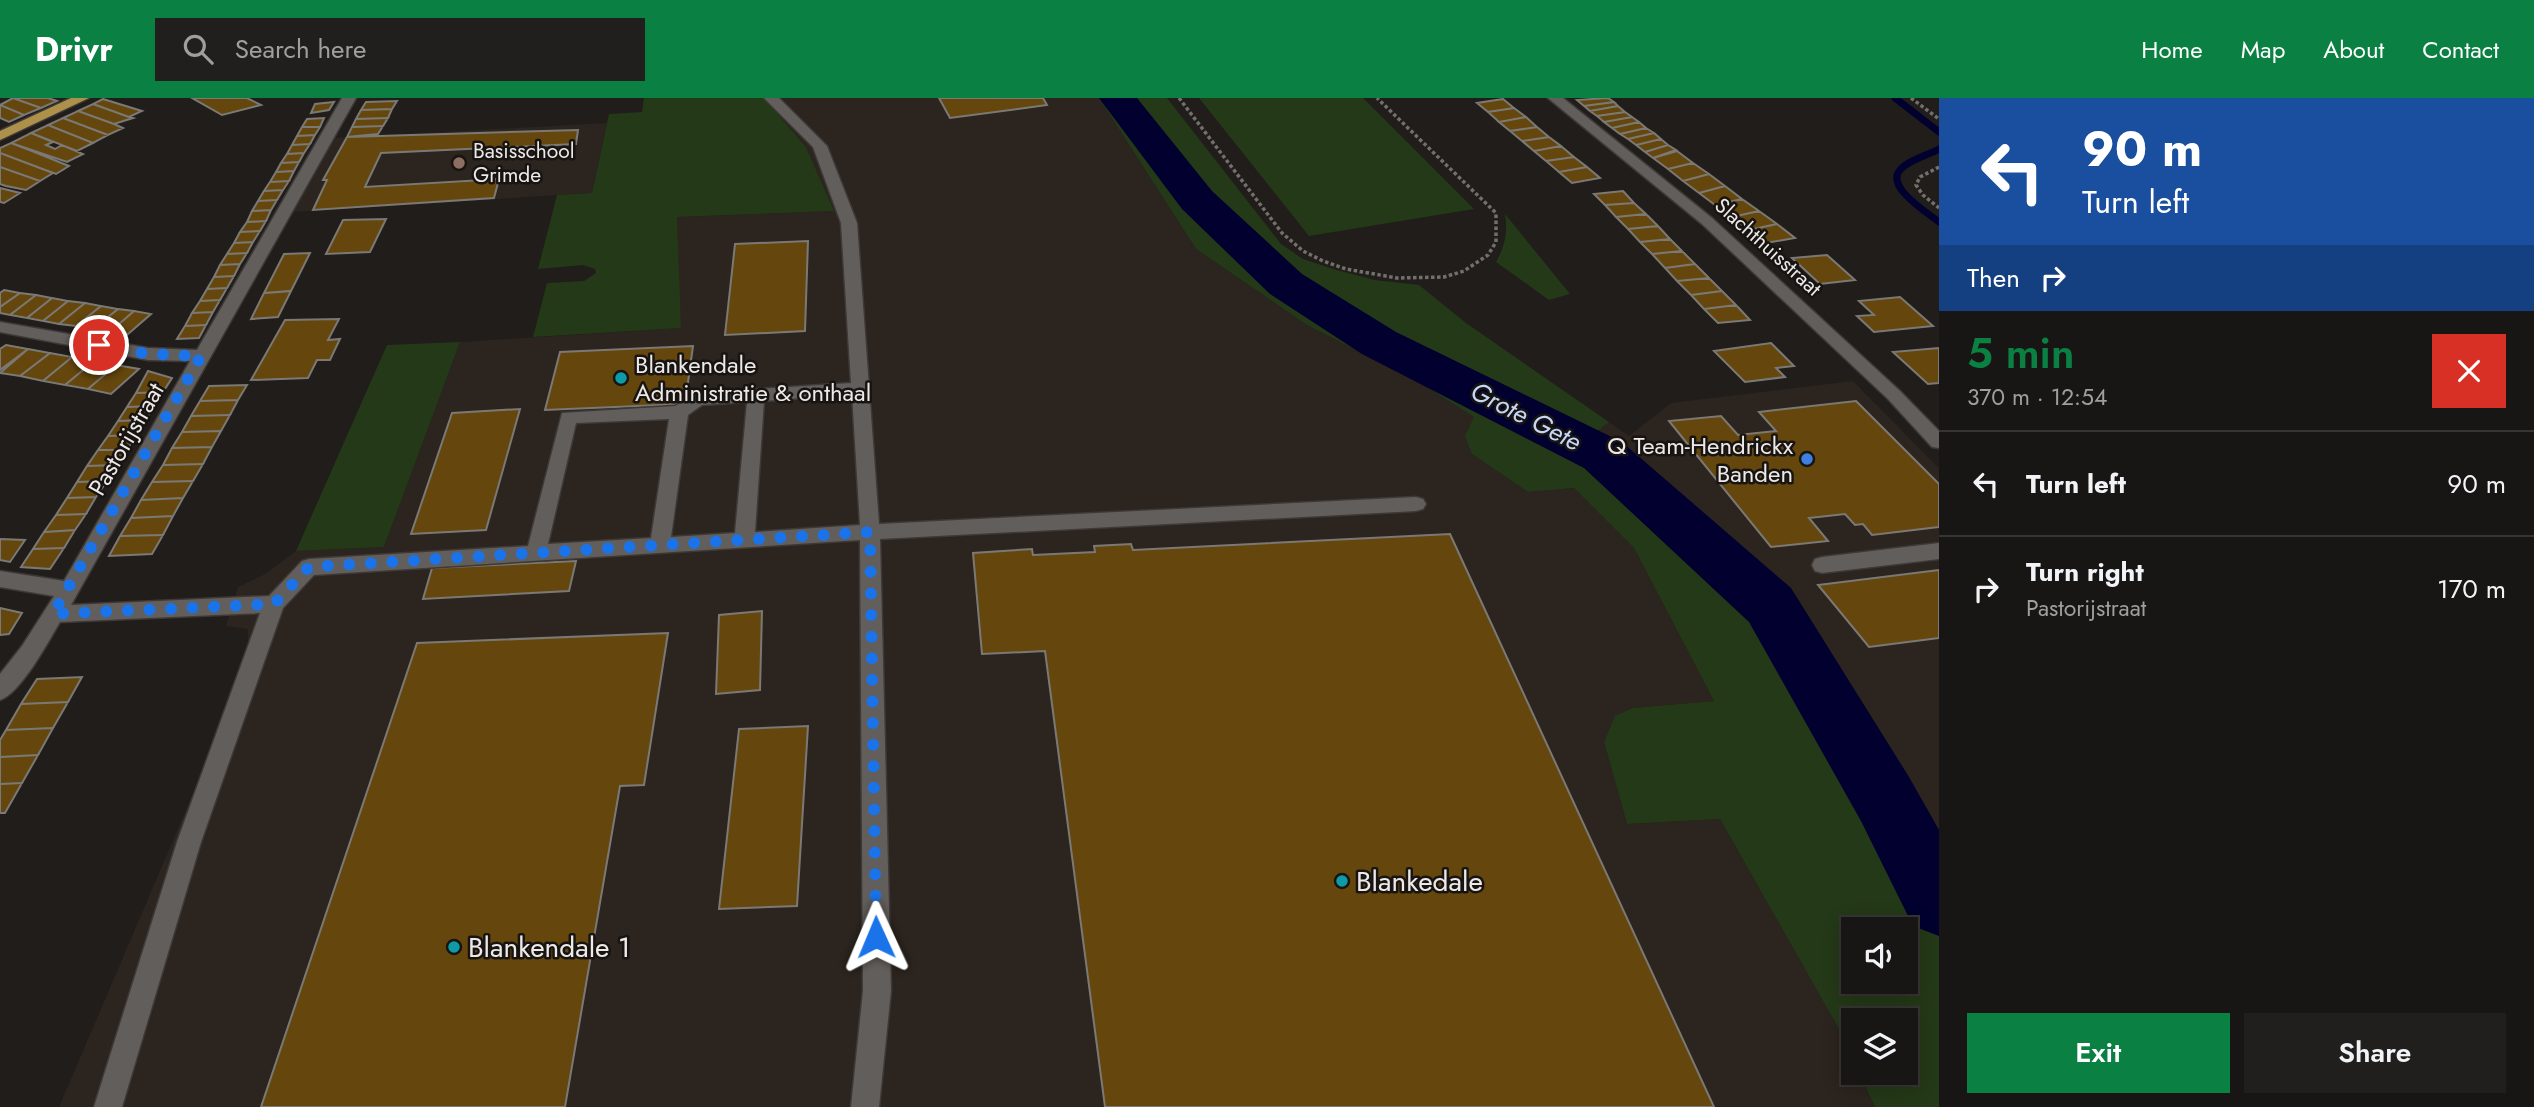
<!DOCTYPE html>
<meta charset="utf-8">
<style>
body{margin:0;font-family:Jost,sans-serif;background:#211f1d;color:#f1f3f6;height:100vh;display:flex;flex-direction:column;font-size:26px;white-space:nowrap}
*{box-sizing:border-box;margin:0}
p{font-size:23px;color:#9f9fa0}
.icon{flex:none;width:38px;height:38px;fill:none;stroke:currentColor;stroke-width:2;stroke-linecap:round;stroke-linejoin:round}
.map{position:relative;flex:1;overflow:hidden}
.drawer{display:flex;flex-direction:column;background:#181614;width:595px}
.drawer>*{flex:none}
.guide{background:#1a4fa0;color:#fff;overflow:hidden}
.fabs{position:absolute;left:1841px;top:819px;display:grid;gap:14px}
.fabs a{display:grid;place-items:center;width:77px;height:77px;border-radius:0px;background:#181614;box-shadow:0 4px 18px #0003,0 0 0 2px #363534;font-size:35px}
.pin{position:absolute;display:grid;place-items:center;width:60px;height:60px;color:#fff;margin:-30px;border:4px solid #fff;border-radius:50%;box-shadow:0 2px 7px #0007}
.me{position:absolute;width:77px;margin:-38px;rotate:359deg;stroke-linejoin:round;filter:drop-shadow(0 0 5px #0008)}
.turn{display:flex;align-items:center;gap:24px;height:147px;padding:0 28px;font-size:32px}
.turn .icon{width:91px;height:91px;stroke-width:2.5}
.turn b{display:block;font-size:49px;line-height:60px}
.then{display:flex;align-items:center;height:66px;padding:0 28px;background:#0003;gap:14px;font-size:26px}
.round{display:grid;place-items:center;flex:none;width:74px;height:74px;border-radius:0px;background:#211f1d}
.summary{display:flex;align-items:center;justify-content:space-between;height:119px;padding:0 28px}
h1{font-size:42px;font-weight:600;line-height:52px;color:#0b8043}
.action{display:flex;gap:14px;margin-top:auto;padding:14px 28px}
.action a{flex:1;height:80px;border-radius:0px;background:#0b8043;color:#fff;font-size:28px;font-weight:600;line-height:80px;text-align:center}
.action a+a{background:#211f1d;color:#f1f3f6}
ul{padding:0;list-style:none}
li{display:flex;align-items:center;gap:21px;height:105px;padding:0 28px;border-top:2px solid #363534}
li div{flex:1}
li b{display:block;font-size:26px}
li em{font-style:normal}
header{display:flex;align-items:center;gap:42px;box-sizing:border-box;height:98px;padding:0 35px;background:#0b8043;color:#fff}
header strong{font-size:33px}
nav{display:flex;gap:38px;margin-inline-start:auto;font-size:24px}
.search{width:490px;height:63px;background:#211f1d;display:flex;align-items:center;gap:18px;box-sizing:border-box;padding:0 24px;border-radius:0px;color:#9f9fa0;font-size:26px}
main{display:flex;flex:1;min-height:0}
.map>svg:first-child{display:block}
</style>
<header>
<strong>Drivr</strong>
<div class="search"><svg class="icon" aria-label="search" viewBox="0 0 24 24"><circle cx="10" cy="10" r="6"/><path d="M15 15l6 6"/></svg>Search here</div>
<nav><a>Home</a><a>Map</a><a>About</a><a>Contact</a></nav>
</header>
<main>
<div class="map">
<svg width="1939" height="1009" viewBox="0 0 1939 1009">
<rect width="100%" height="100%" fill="#201d1a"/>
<path fill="#2c241e" d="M 764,0 L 1099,0 L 1196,151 L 1307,227 L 1422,286 L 1475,319 L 1472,356 L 1528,394 L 1574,390 L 1634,450 L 1714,603 L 1633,610 L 1604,644 L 1627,726 L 1720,721 L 1840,933 L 1853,961 L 1853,975 L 1859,975 L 1875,1009 L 59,1009 L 247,569 L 248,531 L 226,528 L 238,489 L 265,476 L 296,453 L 384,449 L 460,244 L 680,230 L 677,119 L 833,113 L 806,49 Z
M 607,25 L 592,95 L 293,114 L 332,40 Z
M 1853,283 L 1939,370 L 1939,803 L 1885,701 L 1770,507 L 1706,447 L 1603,357 L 1594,336 L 1609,324 L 1629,338 L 1671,305 Z"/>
<path fill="#243918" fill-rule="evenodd" d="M 644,0 L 764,0 L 806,49 L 834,113 L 677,119 L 681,230 L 533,239 L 547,185 L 584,183 L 596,175 L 595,171 L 583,167 L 538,171 L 557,97 L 592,95 L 609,16 L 642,14 Z
M 1099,0 L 1167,0 L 1281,146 L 1303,161 L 1333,171 L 1375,182 L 1419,187 L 1466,225 L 1609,324 L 1594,336 L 1603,357 L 1706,447 L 1770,507 L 1885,701 L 1939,803 L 1939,1009 L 1875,1009 L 1859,975 L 1906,975 L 1906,922 L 1853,922 L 1853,961 L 1840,933 L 1720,721 L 1627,726 L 1604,644 L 1615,618 L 1633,610 L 1714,603 L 1634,450 L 1574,390 L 1528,394 L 1472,356 L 1465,338 L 1474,319 L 1422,286 L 1307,227 L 1196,151 ZM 1853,831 L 1906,831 L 1906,884 L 1853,884 Z
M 1199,0 L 1363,0 L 1474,111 L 1309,138 Z
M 1505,116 L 1570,196 L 1549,202 L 1496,164 C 1505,147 1508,135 1505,116 Z
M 460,244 L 384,449 L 296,453 L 387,247 Z"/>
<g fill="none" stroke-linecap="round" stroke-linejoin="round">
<path stroke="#01002f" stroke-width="7" d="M 1895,0 L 1939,34
M 1939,51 C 1928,57 1908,62 1900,72 C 1885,89 1928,115 1939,124"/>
<path fill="#01002f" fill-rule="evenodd" d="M 1099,0 L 1137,0 L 1212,93 L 1302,176 L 1396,234 L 1622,344 L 1791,490 L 1909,679 L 1939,732 L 1939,838 L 1913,828 L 1861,723 L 1749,524 L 1584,370 L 1362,256 L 1270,196 L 1182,111 Z"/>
</g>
<path fill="#65470d" stroke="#7b7975" stroke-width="2" d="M 13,0 L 48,0 L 57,3 L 41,10 Z
M 13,0 L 41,10 L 24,17 L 0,7 Z
M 192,0 L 247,0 L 261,7 L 222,17 Z
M 939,0 L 1043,0 L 1047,7 L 950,20 Z
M 1608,0 L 1614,4 L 1584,8 L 1577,2 Z
M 103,1 L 142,13 L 129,19 L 93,6 Z
M 1503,1 L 1514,10 L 1488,14 L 1477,5 Z
M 397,3 L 392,11 L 361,12 L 366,4 Z
M 334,4 L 329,12 L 311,15 L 315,6 Z
M 1614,4 L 1618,8 L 1590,13 L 1584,8 Z
M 93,6 L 129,19 L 133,20 L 114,26 L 78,13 Z
M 0,7 L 24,17 L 9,24 L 0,20 Z
M 1618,8 L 1625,14 L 1597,18 L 1590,13 Z
M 1514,10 L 1526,19 L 1499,24 L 1488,14 Z
M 392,11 L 388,20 L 356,21 L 361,12 Z
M 78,13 L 114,26 L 123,30 L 108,37 L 63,20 Z
M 1625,14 L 1632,19 L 1604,24 L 1597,18 Z
M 1526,19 L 1537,29 L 1510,33 L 1499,24 Z
M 1632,19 L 1639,24 L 1612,30 L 1604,24 Z
M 63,20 L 108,37 L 93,45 L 48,27 Z
M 324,20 L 320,29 L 302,29 L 307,21 Z
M 388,20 L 383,28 L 352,29 L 356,21 Z
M 1639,24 L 1646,30 L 1620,36 L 1612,30 Z
M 48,27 L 93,45 L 77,53 L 31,35 Z
M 383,28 L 378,36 L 347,39 L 352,29 Z
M 302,29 L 320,29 L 315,37 L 297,38 Z
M 1537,29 L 1549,39 L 1522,43 L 1510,33 Z
M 1646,30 L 1654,35 L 1628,41 L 1620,36 Z
M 578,32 L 576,46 L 381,55 L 365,89 L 499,81 L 494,100 L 313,112 L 327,82 L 323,82 L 347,39 Z
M 31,35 L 53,44 L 46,47 L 55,51 L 62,47 L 83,56 L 67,64 L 11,45 Z
M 1654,35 L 1661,41 L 1636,47 L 1628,41 Z
M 315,37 L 310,46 L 292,47 L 297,38 Z
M 1549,39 L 1561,48 L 1534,53 L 1522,43 Z
M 1661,41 L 1668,47 L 1645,54 L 1636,47 Z
M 11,45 L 32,53 L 69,68 L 56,76 L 0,55 L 0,50 Z
M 310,46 L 304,55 L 287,56 L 292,47 Z
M 1668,47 L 1676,52 L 1653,60 L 1645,54 Z
M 1561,48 L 1574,59 L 1546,63 L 1534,53 Z
M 1677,53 L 1693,65 L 1668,71 L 1653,60 Z
M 0,55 L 53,75 L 40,83 L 0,69 Z
M 304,55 L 299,64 L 281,65 L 287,56 Z
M 1574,59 L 1587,69 L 1559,74 L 1546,63 Z
M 299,64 L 294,73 L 276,74 L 281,65 Z
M 1693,65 L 1709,76 L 1683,83 L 1668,71 Z
M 0,69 L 40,83 L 26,92 L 6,88 L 0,86 Z
M 1587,69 L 1600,80 L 1572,85 L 1559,74 Z
M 294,73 L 289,83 L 270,84 L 276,74 Z
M 1709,76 L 1725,88 L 1699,95 L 1683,83 Z
M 289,83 L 283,92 L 264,93 L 270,84 Z
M 1725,88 L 1742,101 L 1715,107 L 1699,95 Z
M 0,90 L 20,95 L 4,105 L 0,104 Z
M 283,92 L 277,102 L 258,103 L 264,93 Z
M 1623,93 L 1634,105 L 1605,107 L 1594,96 Z
M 1742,101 L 1759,113 L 1732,119 L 1715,107 Z
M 277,102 L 271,112 L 252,113 L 258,103 Z
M 1634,105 L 1646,116 L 1616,119 L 1605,107 Z
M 271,112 L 266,123 L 247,124 L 252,113 Z
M 1759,113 L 1777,126 L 1749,132 L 1732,119 Z
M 1646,116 L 1658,128 L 1628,131 L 1616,119 Z
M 386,121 L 370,154 L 326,156 L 343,122 Z
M 266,123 L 260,133 L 240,134 L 247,124 Z
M 1777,126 L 1795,140 L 1766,145 L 1749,132 Z
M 1658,128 L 1670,141 L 1640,144 L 1628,131 Z
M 260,133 L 253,144 L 234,145 L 240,134 Z
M 1670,141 L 1682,153 L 1652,156 L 1640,144 Z
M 808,143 L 805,233 L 725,237 L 735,146 Z
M 253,144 L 247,155 L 227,156 L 234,145 Z
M 1682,153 L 1695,166 L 1665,170 L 1652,156 Z
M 247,155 L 240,166 L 220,167 L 227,156 Z
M 310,155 L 291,193 L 264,195 L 284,156 Z
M 1827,157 L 1855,182 L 1820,186 L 1792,160 Z
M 240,166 L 234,178 L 214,179 L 220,167 Z
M 1695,166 L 1709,180 L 1677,183 L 1665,170 Z
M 234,178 L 227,190 L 207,191 L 214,179 Z
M 1709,180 L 1722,193 L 1691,197 L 1677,183 Z
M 227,190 L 220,202 L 200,203 L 207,191 Z
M 4,192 L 20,195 L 0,209 L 0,195 Z
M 291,193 L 278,219 L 251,221 L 264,195 Z
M 1722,193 L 1736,207 L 1704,211 L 1691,197 Z
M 20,195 L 36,197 L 10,217 L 0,215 L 0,209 Z
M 36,197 L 52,200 L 27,220 L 10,217 Z
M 1900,199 L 1933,228 L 1874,234 L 1857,218 L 1874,217 L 1859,203 Z
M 52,200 L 68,203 L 43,223 L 27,220 Z
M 220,202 L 213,214 L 192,215 L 200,203 Z
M 68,203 L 85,205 L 59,226 L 43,223 Z
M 85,205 L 101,208 L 76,228 L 59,226 Z
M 1736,207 L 1750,222 L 1718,225 L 1704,211 Z
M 101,208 L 118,211 L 93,231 L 76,228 Z
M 118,211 L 134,213 L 110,234 L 93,231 Z
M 134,213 L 151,216 L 127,237 L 110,234 Z
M 213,214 L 206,227 L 185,228 L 192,215 Z
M 339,221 L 328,242 L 340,241 L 330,262 L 317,262 L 308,280 L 251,282 L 285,222 Z
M 206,227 L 199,240 L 177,241 L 185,228 Z
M 1771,245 L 1794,268 L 1776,270 L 1785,279 L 1745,284 L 1714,253 Z
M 6,247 L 28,251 L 0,272 L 0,251 Z
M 693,248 L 685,306 L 545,312 L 560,254 Z
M 1939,250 L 1939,285 L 1928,286 L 1893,254 Z
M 28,251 L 50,255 L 20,278 L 0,275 Z
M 50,255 L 72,259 L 43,283 L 20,278 Z
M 72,259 L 94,263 L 65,287 L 43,283 Z
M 94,263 L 116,267 L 88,291 L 65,287 Z
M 116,267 L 139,271 L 111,296 L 88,291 Z
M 148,273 L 172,280 L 163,294 L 136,295 Z
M 247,287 L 238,302 L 200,303 L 209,288 Z
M 163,294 L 155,308 L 127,309 L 136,295 Z
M 238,302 L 230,317 L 191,318 L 200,303 Z
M 1856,303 L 1939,386 L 1939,429 L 1872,437 L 1863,426 L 1855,427 L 1845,416 L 1809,420 L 1828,443 L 1771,449 L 1669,323 L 1721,318 L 1738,337 L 1776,333 L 1759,314 Z
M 155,308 L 145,322 L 118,323 L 127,309 Z
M 520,311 L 486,432 L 411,436 L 452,315 Z
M 230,317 L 221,333 L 182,334 L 191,318 Z
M 145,322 L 136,337 L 108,338 L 118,323 Z
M 221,333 L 212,349 L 172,350 L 182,334 Z
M 136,337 L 127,352 L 98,352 L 108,338 Z
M 212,349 L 203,366 L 163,367 L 172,350 Z
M 98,352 L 127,352 L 116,367 L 87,368 Z
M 203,366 L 193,383 L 152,384 L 163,367 Z
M 116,367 L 107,383 L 77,384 L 87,368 Z
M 107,383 L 96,399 L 67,400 L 77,384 Z
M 193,383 L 183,400 L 141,402 L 152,384 Z
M 96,399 L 86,416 L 56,417 L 67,400 Z
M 183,400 L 173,418 L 131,420 L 141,402 Z
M 86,416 L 75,432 L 44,434 L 56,417 Z
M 173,418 L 163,437 L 120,438 L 131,420 Z
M 75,432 L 64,450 L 33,451 L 44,434 Z
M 1450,436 L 1714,1009 L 1105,1009 L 1045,553 L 982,556 L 973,455 L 1032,451 L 1033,457 L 1095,454 L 1094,448 L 1131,446 L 1133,452 Z
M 163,437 L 152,456 L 109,458 L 120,438 Z
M 0,441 L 25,442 L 10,464 L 0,462 Z
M 64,450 L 50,471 L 21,469 L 33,451 Z
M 576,463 L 569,493 L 423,501 L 432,470 Z
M 1939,472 L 1939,540 L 1869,549 L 1818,487 Z
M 0,510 L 22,515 L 9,536 L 0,537 Z
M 762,513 L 760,592 L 716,596 L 719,517 Z
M 668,535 L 644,687 L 620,688 L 565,1009 L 261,1009 L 417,545 Z
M 82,579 L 68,604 L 21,606 L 37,581 Z
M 68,604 L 53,630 L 6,632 L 21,606 Z
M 808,628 L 797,808 L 719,811 L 739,631 Z
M 53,630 L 38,657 L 0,659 L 0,642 L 6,632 Z
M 38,657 L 22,685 L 0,686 L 0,659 Z
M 22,685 L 5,715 L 0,715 L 0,686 Z"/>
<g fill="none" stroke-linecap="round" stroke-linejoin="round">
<defs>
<path id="minor" d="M 342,0 L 356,0 L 71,507 L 269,498 L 302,463 L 309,461 L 528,448 L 562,315 L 675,308 L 698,295 L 851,285 L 841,125 L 813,49 L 764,0 L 779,0 L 827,48 L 857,125 L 879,426 L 1416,399 L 1423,401 L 1426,406 L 1423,411 L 1416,413 L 880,441 L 891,893 L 879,1009 L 851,1009 L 863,893 L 860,442 L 314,477 L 283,510 L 201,744 L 122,1009 L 94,1009 L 177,744 L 260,515 L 60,524 C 48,544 21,595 0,602 L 0,576 L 22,548 L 54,498 L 0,489 L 0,473 L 64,483 L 190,263 L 148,262 L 0,234 L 0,224 L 148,250 L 197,252 ZM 852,296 L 860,427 L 755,434 L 764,303 ZM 747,304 L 735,435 L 671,439 L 688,317 L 702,307 ZM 669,321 L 651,440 L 548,446 L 576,325 Z
M 1548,0 L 1563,0 L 1712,120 L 1900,293 L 1939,333 L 1939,350 L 1932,349 L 1888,301 L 1702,126 Z
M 1939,445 L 1939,461 L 1822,475 L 1815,473 L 1812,467 L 1815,461 L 1822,459 Z"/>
<path id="major" d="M 71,0 L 89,0 L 0,42 L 0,33 Z"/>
</defs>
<use href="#minor" stroke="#3c3938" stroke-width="3"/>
<use href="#major" stroke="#3c3938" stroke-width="3"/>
<path stroke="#726f6d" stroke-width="3.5" stroke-dasharray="3.5 2.5" stroke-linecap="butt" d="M 1179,0 L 1282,135 L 1303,153 L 1323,163 L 1346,171 L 1397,180 L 1444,179 L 1464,173 L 1488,157 L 1496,144 L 1496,115 L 1377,0
M 1911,0 L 1939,21
M 1939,69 L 1920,79 L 1916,87 L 1923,97 L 1939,110"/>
<use href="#minor" fill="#625e5b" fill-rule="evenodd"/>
<use href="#major" fill="#ad904a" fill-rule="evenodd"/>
</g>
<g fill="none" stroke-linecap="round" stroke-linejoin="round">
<path stroke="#1a73e8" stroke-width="12" stroke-dasharray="0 21.6" d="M 99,247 L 148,256 L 201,258 L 53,516 L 274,506 L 309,469 L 870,434 L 876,839"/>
</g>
<circle fill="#8d6e63" stroke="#171411" stroke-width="2.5" cx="459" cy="65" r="7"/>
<g fill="#0f9aa8" stroke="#171411" stroke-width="2.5">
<circle cx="621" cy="280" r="7"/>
<circle cx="1342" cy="783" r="7"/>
<circle cx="454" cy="849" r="7"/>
</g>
<circle fill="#3f7fe0" stroke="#171411" stroke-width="2.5" cx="1807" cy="361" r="7"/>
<g text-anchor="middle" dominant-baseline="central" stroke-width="5" stroke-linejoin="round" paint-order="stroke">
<g font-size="21" fill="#ece9e8" stroke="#171411" text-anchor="start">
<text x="473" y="53">Basisschool<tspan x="473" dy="24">Grimde</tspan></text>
</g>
<g font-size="21" fill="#ece9e8" stroke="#171411">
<text transform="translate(1768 149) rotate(42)">Slachthuisstraat</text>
</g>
<g font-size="24" fill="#ece9e8" stroke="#171411" text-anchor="start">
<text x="635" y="266">Blankendale<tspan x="635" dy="28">Administratie &amp; onthaal</tspan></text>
<text x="1793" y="347" text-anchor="end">Q Team-Hendrickx<tspan x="1793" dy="28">Banden</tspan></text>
</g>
<g font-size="24" fill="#ece9e8" stroke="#171411">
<text transform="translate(126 341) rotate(-60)">Pastorijstraat</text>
</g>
<g font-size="26" font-style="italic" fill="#c5d6f9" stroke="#171411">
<text transform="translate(1526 318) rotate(27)">Grote Gete</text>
</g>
<g font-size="28" fill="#ece9e8" stroke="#171411" text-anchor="start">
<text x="1356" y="783">Blankedale</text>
<text x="468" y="849">Blankendale 1</text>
</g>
</g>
</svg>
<div class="fabs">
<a><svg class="icon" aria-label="sound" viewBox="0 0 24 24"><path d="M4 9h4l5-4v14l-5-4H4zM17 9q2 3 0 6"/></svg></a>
<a><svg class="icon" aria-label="layers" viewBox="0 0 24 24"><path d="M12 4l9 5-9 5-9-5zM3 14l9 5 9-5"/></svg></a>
</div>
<div class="pin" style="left:99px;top:247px;background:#d93025"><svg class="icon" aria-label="arrive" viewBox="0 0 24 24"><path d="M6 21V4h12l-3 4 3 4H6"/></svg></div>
<svg class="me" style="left:876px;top:839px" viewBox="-20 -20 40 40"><path d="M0-17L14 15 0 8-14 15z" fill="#1a73e8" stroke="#fff" stroke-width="4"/></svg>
</div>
<section class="drawer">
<div class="guide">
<div class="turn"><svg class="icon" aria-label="left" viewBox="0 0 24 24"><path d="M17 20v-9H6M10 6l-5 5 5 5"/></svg><div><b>90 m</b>Turn left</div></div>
<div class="then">Then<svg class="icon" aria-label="right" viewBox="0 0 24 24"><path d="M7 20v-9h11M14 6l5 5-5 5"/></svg></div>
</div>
<div class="summary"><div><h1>5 min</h1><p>370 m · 12:54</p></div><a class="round" style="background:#d93025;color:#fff"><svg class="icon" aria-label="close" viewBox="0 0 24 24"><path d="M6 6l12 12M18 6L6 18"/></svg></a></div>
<ul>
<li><svg class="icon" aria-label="left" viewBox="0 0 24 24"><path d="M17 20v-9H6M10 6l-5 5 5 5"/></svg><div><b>Turn left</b></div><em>90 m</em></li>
<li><svg class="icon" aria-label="right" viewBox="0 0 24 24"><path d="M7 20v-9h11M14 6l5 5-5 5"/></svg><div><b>Turn right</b><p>Pastorijstraat</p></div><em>170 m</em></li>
</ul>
<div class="action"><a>Exit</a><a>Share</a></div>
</section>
</main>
